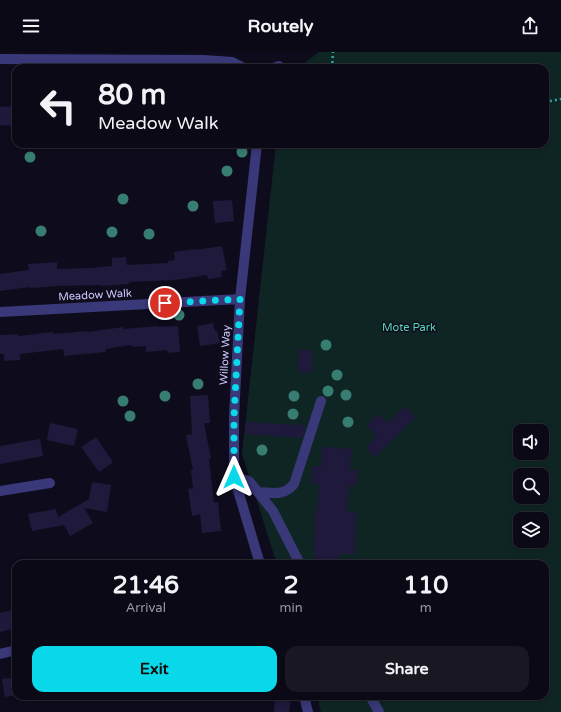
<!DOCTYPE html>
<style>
body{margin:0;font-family:"Varela Round",sans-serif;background:#181722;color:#f1f3f6;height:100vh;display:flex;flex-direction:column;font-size:15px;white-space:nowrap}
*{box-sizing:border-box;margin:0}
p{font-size:13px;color:#999aa0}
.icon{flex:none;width:22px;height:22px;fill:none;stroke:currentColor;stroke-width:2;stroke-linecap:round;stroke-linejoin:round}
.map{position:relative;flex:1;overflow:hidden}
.sheet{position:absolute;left:12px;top:508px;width:537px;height:140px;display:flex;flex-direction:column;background:#0a0915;border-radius:12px;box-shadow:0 2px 6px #0003,0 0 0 1px #2a2a34}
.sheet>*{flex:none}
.top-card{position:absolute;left:12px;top:12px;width:537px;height:84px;border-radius:12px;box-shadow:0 2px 6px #0003,0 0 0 1px #2a2a34;background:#0a0915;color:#f1f3f6;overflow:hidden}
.buttons{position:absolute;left:513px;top:372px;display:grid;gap:8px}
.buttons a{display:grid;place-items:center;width:36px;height:36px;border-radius:8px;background:#0a0915;box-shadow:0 2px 6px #0003,0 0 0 1px #2a2a34;font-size:20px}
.pin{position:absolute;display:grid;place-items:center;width:34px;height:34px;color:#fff;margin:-17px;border:2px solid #fff;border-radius:50%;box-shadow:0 1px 4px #0007}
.me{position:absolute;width:44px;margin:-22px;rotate:0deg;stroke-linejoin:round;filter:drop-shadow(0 0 3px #0008)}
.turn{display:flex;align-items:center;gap:14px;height:84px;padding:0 20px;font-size:18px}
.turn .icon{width:52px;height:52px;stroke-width:2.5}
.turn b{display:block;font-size:28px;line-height:34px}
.eta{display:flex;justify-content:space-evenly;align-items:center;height:68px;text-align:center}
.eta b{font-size:24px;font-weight:800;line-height:28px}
.primary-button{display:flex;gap:8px;margin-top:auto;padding:8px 20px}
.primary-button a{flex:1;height:46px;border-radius:12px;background:#08d8e9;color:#111;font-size:16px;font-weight:800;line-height:46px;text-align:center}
.primary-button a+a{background:#181722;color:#f1f3f6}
header{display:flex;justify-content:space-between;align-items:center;height:52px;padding:0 20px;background:#0a0915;font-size:18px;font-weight:800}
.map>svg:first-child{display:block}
</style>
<header><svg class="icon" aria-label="menu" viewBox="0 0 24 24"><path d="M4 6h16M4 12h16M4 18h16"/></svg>Routely<svg class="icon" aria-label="share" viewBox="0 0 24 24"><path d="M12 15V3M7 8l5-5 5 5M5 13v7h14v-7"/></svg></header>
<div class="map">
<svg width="561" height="660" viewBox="0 0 561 660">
<rect width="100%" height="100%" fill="#0e0c1c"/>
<path fill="#0f2524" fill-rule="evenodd" d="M 319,0 L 561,0 L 561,660 L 321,660 L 317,644 L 545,644 L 545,512 L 277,512 L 242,402 L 276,92 L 545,92 L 545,16 L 298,16 ZM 520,379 L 542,379 L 542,401 L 520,401 ZM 520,423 L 542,423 L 542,445 L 520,445 ZM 520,467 L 542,467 L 542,489 L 520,489 Z"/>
<path fill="#1f193c" d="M 16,54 L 16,74 L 0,73 L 0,55 Z
M 232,148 L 234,169 L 215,171 L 213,149 Z
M 222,194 L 227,218 L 221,219 L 222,225 L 208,227 L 207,223 L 175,228 L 129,230 L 129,232 L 101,234 L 101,233 L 58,234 L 30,236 L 30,235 L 0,239 L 0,222 L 29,218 L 28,212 L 57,210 L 57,217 L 91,216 L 112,214 L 112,206 L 126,205 L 127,213 L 168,211 L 168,209 L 175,208 L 174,200 L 195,197 L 195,198 Z
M 213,271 L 215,279 L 217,279 L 220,291 L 200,294 L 197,274 Z
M 158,274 L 158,275 L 178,274 L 180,300 L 167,301 L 167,298 L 146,300 L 146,294 L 132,295 L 131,293 L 106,297 L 106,300 L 64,304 L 63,297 L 20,302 L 20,308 L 4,309 L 4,302 L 0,302 L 0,283 L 18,282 L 18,284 L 53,280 L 53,282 L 88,279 L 88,280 L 123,275 L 123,277 Z
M 299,298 L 313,299 L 313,320 L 298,320 Z
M 208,343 L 210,371 L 204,371 L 211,407 L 209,407 L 214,451 L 218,450 L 221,479 L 202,481 L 200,462 L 192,464 L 188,437 L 193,436 L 191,418 L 193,418 L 186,383 L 192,382 L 190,344 Z
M 405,354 L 416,365 L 375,405 L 366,395 L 377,384 L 366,374 L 378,362 L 388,371 Z
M 246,370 L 306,373 L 305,376 L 302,386 L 245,382 Z
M 50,371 L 78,377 L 74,394 L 47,388 Z
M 96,385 L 113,410 L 99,420 L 81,395 Z
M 40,387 L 43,404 L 0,412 L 0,394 Z
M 322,395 L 352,397 L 350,418 L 358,418 L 356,434 L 349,434 L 347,460 L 356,460 L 355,502 L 339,502 L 339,512 L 314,512 L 315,459 L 317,459 L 319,432 L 311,431 L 313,414 L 321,414 Z
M 92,430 L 111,433 L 107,460 L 84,456 L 93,471 L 70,484 L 64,473 L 32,479 L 28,462 L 56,457 L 58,465 L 89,447 Z
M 16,557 L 16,576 L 0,580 L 0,561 Z
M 16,625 L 16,643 L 5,645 L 2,627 Z
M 275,645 L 291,647 L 289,660 L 274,660 Z"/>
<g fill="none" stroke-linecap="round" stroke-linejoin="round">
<path stroke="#31a99f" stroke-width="2.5" stroke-dasharray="2 3" stroke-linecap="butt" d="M 332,16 L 333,0
M 545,50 L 561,47"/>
<path stroke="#393879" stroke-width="10" d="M 0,7 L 204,8 L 232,10 L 244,16
M 273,16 L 279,14
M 257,92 L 240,247 L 234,365 L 234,425 L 260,512
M 0,260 L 240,247
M 234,425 L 249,429 L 273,459 L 300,512
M 0,439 L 50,431
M 259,440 C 274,441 284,444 294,432 L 321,349
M 0,602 L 16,598
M 304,644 L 308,660
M 370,644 L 379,660"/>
</g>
<g fill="#377d71">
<circle cx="242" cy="100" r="5.5"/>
<circle cx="30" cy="105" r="5.5"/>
<circle cx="227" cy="119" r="5.5"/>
<circle cx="123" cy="147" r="5.5"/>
<circle cx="193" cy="154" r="5.5"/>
<circle cx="41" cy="179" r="5.5"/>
<circle cx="112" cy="180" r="5.5"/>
<circle cx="149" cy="182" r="5.5"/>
<circle cx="179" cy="263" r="5.5"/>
<circle cx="326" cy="293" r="5.5"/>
<circle cx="337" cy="323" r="5.5"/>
<circle cx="198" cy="332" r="5.5"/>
<circle cx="328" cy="339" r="5.5"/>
<circle cx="346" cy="343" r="5.5"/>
<circle cx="165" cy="344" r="5.5"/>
<circle cx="294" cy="344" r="5.5"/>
<circle cx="123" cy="349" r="5.5"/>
<circle cx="293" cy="362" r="5.5"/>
<circle cx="130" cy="364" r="5.5"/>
<circle cx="348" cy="370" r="5.5"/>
<circle cx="262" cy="398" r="5.5"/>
</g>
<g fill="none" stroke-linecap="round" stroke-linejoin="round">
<path stroke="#08d8e9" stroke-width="7" stroke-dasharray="0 12.6" d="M 165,251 L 240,247 L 234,365 L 234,425"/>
</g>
<g text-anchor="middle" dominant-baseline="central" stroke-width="3" stroke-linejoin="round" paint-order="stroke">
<g font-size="11" fill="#cdc9fd" stroke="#0e0c1c">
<text transform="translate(95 243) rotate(-3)">Meadow Walk</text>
<text transform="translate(225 303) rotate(-87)">Willow Way</text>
</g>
<g font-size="11" fill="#58d9b6" stroke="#0e0c1c">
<text x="409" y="275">Mote Park</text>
</g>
</g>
</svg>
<div class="buttons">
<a><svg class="icon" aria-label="sound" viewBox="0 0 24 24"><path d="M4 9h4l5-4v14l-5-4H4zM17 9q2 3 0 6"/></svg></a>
<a><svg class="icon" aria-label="search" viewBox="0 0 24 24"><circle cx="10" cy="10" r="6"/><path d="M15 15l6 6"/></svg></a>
<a><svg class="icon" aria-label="layers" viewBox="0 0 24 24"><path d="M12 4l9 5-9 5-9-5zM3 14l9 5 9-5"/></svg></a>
</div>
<div class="pin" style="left:165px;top:251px;background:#d93025"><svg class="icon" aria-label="arrive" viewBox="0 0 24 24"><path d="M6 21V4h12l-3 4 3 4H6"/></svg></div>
<svg class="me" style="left:234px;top:425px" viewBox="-20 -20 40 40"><path d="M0-17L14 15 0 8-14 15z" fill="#08d8e9" stroke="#fff" stroke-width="4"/></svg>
<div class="top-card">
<div class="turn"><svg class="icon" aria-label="left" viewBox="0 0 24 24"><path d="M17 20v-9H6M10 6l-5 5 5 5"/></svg><div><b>80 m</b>Meadow Walk</div></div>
</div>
<section class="sheet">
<div class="eta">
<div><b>21:46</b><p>Arrival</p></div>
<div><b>2</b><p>min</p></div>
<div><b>110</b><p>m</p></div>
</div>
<div class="primary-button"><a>Exit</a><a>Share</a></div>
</section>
</div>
